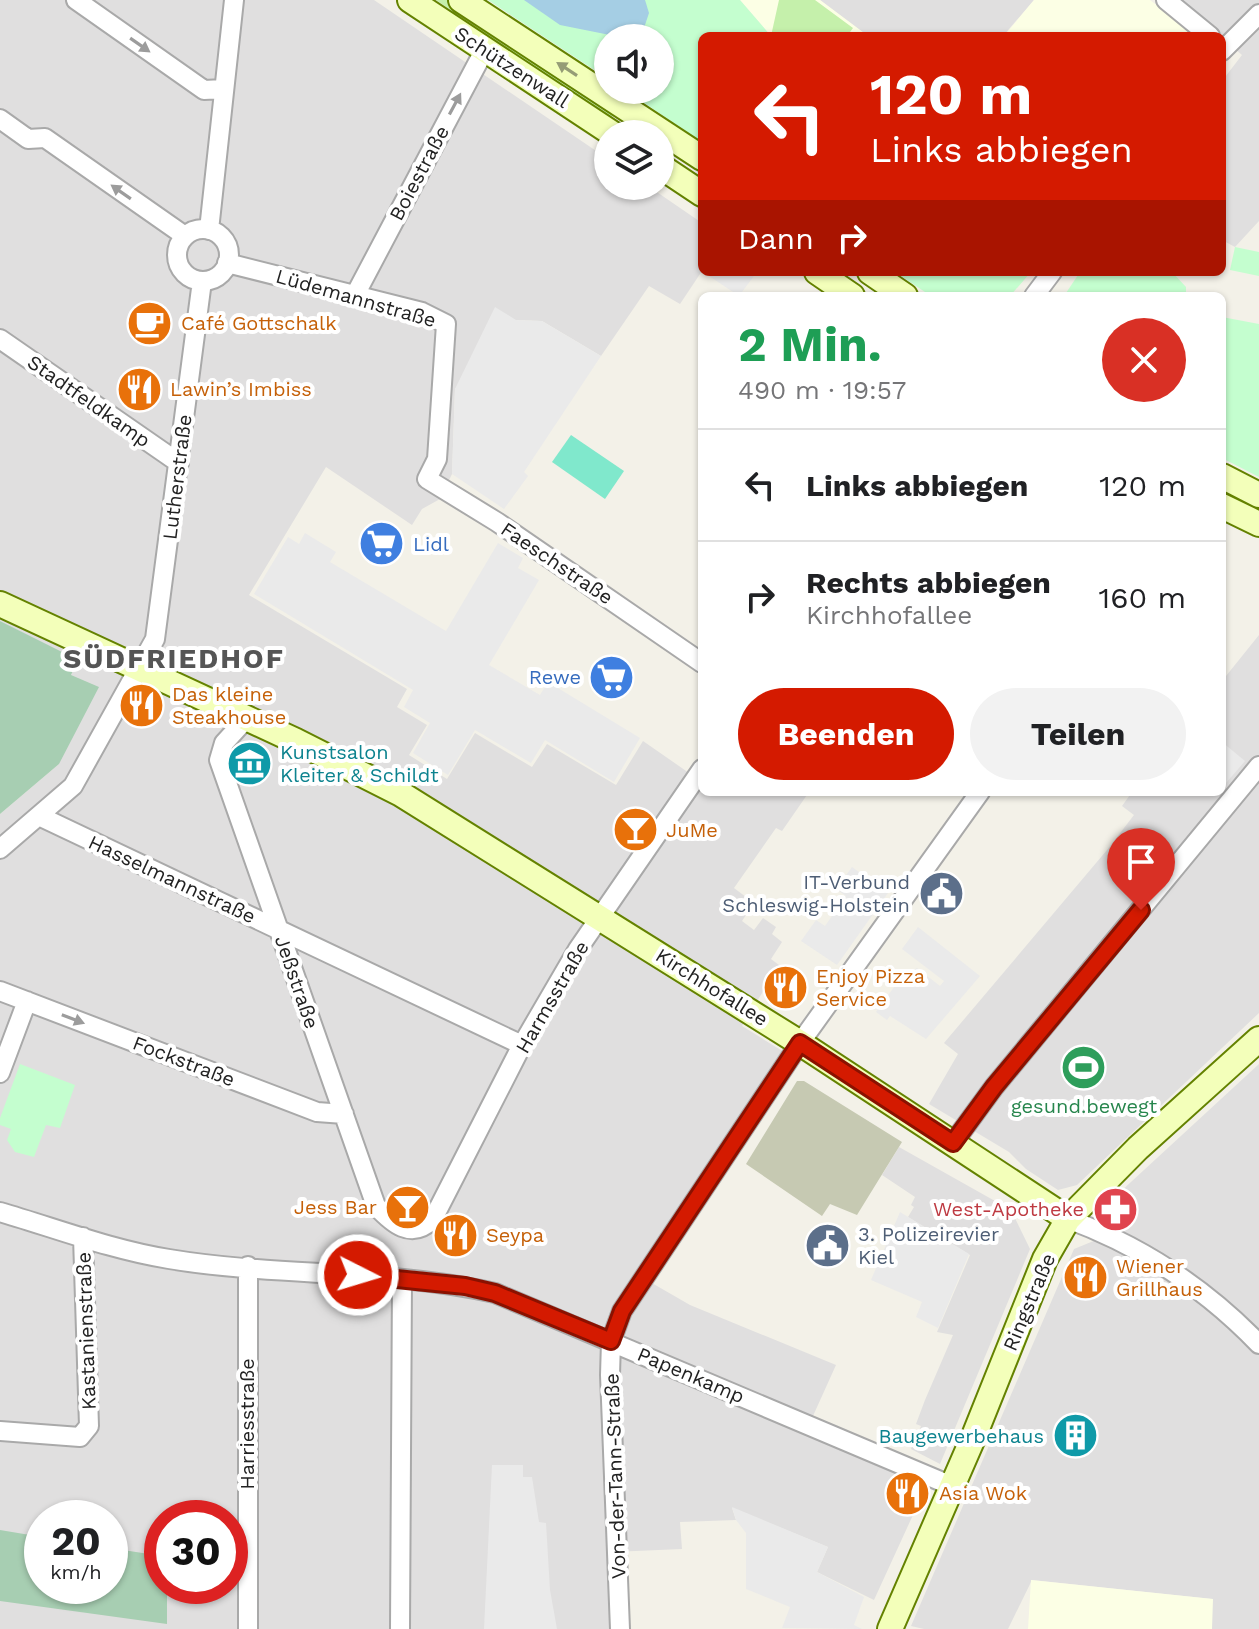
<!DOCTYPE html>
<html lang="de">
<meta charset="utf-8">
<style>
body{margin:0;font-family:"Work Sans",sans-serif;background:#f2f2f2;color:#202124;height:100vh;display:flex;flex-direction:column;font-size:30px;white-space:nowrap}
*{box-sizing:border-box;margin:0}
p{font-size:26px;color:#757577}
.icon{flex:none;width:44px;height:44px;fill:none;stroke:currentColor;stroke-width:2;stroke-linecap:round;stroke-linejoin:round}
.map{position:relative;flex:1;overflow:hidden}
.side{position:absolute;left:698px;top:292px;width:528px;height:504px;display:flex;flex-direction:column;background:#fff;border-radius:12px;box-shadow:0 2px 6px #0004}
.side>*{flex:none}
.guide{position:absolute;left:698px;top:32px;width:528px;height:244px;border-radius:12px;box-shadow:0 2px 6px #0004;background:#d41a00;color:#fff;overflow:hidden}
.buttons{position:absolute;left:594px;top:24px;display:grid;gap:16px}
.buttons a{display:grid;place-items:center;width:80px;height:80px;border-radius:50%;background:#fff;box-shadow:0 2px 6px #0004;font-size:40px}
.speed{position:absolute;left:24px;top:1500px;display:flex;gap:16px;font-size:40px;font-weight:700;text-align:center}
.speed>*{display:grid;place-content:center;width:104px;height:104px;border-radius:50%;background:#fff;box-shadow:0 2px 6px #0004;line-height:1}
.speed small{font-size:20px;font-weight:400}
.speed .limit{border:12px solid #d22;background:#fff;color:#111}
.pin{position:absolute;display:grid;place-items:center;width:68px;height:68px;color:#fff;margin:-82px -34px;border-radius:50% 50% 50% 0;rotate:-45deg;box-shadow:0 0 8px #0007}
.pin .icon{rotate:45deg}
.me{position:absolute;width:88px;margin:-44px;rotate:95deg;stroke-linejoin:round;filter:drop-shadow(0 0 6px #0008)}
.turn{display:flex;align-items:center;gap:28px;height:168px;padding:0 40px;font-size:36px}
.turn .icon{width:104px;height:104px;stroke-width:2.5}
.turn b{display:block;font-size:56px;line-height:68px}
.then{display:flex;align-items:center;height:76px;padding:0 40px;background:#0003;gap:16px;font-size:30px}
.round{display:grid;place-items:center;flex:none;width:84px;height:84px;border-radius:42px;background:#f2f2f2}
.head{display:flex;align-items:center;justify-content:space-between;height:136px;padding:0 40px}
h1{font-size:48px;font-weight:700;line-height:60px;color:#1e9e55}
.primary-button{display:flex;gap:16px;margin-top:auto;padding:16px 40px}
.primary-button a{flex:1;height:92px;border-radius:48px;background:#d41a00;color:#fff;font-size:32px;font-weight:700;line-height:92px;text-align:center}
.primary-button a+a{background:#f2f2f2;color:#202124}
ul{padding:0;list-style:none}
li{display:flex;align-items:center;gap:24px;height:112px;padding:0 40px;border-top:2px solid #e0e0e0}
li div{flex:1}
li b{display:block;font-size:30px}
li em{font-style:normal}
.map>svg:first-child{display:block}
</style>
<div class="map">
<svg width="1259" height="1629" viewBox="0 0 1259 1629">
<rect width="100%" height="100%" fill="#f3f1e8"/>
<path fill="#e0dfdf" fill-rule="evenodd" d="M 0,0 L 374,0 L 608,159 L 608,186 L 648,186 L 702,223 L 702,271 L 680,304 L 649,286 L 601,356 L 542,321 L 515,320 L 455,389 L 452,474 L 440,499 L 422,509 L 412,525 L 326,467 L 249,595 L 407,689 L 397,707 L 427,725 L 409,755 L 447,779 L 475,733 L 532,767 L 547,744 L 616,785 L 643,741 L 702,782 L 702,792 L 809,792 L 782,831 L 776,828 L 734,888 L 754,903 L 742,921 L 754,930 L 763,918 L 776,927 L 772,934 L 782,942 L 771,959 L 779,965 L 742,1026 L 784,1052 L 638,1275 L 690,1305 L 836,1365 L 808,1427 L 929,1480 L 874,1600 L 817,1572 L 828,1547 L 732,1508 L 736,1520 L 680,1522 L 682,1549 L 612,1552 L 615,1629 L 0,1629 L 0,814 L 59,764 L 71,675 L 77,661 L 0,621 ZM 42,1518 L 110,1518 L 110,1586 L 42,1586 ZM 162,1518 L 230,1518 L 230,1586 L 162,1586 Z
M 820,0 L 1034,0 L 1003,36 L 868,36 Z
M 1179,0 L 1259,0 L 1259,221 L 1235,247 L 1222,240 L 1222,81 L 1242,55 Z
M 1259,635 L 1259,1013 L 1077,1185 L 1058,1190 L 1026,1169 L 1009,1152 L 929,1104 L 958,1054 L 944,1043 L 1107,850 L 1134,815 L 1122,806 L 1132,792 L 1222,792 L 1222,681 Z
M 1259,1064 L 1259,1629 L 1212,1629 L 1212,1599 L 1032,1580 L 1008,1629 L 924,1629 L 911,1626 L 1074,1249 L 1096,1240 L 1107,1218 L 1106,1205 Z
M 899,1147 L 1011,1210 L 1030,1249 L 940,1464 L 911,1449 L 921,1426 L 916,1424 L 925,1400 L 953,1335 L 937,1332 L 970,1255 L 908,1217 L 914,1207 L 911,1205 L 915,1197 L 882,1175 Z"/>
<path fill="#fcffe5" d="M 740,0 L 820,0 L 868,36 L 771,36 Z
M 1034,0 L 1150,0 L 1196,36 L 1004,36 Z
M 1031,1580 L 1213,1599 L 1212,1629 L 1028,1629 Z"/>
<path fill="#c6c9b2" d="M 797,1081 L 804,1081 L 902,1142 L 857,1215 L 830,1204 L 822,1216 L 746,1164 Z"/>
<path fill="#c5f0ab" d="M 436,0 L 450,0 L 615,112 L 611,119 Z
M 779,0 L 815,0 L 853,28 L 847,36 L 771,36 Z"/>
<path fill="#a7ceb2" d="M 0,621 L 78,660 L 71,675 L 99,687 L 59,764 L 0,814 Z
M 0,1530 L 42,1537 L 42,1586 L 110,1586 L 110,1548 L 162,1556 L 162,1586 L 167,1586 L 167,1624 L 0,1601 Z"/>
<path fill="#c4fecf" d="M 488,0 L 740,0 L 771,36 L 702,36 L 702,142 L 625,90 L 660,90 L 660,38 L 608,38 L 608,79 Z
M 1235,247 L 1259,252 L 1259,276 L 1230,270 Z
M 895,272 L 1031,272 L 1010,296 L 931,296 Z
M 1080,272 L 1172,272 L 1186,287 L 1186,296 L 1064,296 Z
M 1222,317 L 1259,324 L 1259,477 L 1222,458 Z
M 20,1064 L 75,1085 L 60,1128 L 46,1125 L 34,1157 L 15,1152 L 7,1140 L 11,1129 L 0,1125 L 0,1118 Z"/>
<path fill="#80e8cc" d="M 571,435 L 624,471 L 605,499 L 552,462 Z"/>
<path fill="#eaeaea" d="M 707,272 L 757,272 L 739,296 L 706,274 Z
M 495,307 L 516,320 L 542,321 L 601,356 L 524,472 L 528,476 L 504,509 L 452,474 L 455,389 Z
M 305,533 L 336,552 L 330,562 L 446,631 L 498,543 L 523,558 L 518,568 L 539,580 L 489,665 L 540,695 L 548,682 L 640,738 L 614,782 L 545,740 L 531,763 L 475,730 L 448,775 L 413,753 L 430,723 L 404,707 L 413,690 L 254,594 L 288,537 L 299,544 Z
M 1222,742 L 1245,761 L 1226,783 L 1222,780 Z
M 852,867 L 888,893 L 837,965 L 801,941 L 816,920 L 825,926 L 846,896 L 836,889 Z
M 918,927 L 980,976 L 926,1039 L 890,1016 L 887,1020 L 876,1012 L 902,976 L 917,968 L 940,986 L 944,981 L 902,949 Z
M 900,1212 L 969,1254 L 938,1328 L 916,1317 L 922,1302 L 871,1280 Z
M 492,1465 L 523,1465 L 523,1477 L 532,1477 L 539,1522 L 546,1523 L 550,1590 L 557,1629 L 484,1629 Z
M 732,1507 L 828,1547 L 817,1572 L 864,1597 L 854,1625 L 862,1629 L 782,1628 L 790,1607 L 746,1589 L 746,1533 L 736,1520 Z"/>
<path fill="#a5cee4" d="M 524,0 L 645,0 L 649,13 L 642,34 L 620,37 L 560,25 Z"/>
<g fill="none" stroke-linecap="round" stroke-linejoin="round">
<defs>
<path id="street" d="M 76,0 L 204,90 L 224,89
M 1166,0 L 1210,36
M 1222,51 L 1259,14
M 0,119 L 28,139 L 45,138 L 185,236
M177 255a26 26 0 1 1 52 0a26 26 0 1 1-52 0Z
M 209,230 L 234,0
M 227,263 L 422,312 L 446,324 L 437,459 L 427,479 L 497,522 L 702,663
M 1034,296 L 1052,272
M 354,297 L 485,49
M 0,339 L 179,463
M 246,719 L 224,743 L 219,760 L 376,1206 C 392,1223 411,1241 433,1219 L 522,1045 L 578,949 L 702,769
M 39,816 L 522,1045
M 0,849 L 73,786 L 155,639 L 202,281
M 0,991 L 317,1112 L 344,1114
M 0,1073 L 27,1001
M 953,1143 L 994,1087 L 1259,766
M 0,1212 C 55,1228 112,1250 169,1259 C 277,1277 388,1269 495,1293 L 952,1486
M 1068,1219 C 1141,1246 1205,1288 1259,1344
M 248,1266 L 248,1629
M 0,1431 L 80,1437 L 89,1426 L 83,1237
M 400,1629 L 402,1279
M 620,1629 L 610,1375 L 611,1341 L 622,1311 L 800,1043 L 980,792"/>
<path id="secondary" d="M 410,0 L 613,134
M 461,0 L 702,158
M 660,166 L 702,194
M 817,272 L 852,296
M 870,272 L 905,296
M 1222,476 L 1259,495
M 1222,506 L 1259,524
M 0,604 L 296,741 L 401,794 L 800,1043 L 1068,1219
M 890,1629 L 974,1436 L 1045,1259 L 1068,1219 L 1138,1148 L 1259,1039"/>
</defs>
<use href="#street" stroke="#a9a9a9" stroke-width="22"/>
<use href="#secondary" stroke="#648200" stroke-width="28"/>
<use href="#street" stroke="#fff" stroke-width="18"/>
<use href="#secondary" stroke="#f3ffba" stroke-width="24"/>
</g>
<defs><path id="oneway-solid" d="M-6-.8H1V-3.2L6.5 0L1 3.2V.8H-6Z" transform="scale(2)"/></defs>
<g fill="#9c9c9c">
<use href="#oneway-solid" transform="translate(140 45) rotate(35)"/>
<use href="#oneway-solid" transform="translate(455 104) rotate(-62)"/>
<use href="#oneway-solid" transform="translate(121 192) rotate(-145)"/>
<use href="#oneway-solid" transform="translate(73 1019) rotate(21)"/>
</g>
<use fill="#959c76" href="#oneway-solid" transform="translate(567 69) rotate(-147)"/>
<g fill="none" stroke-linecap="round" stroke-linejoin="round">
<defs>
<path id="route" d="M 358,1275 L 465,1286 L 495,1293 L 611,1341 L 622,1311 L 800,1043 L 953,1143 L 994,1087 L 1141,910"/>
</defs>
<use href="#route" stroke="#8a1100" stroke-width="20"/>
<use href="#route" stroke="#d41a00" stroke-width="14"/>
</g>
<defs>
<symbol id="cafe-disc" viewBox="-11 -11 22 22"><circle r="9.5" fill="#e8710a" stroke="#fff"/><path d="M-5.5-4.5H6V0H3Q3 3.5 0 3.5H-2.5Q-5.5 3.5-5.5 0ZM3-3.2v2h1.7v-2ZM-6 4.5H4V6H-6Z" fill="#fff"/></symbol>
<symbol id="restaurant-disc" viewBox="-11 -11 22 22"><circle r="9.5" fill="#e8710a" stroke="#fff"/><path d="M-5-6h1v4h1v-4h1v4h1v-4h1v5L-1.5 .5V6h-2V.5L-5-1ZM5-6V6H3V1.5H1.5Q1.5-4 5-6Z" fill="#fff"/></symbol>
<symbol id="supermarket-disc" viewBox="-11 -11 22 22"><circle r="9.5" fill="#3f7fe0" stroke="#fff"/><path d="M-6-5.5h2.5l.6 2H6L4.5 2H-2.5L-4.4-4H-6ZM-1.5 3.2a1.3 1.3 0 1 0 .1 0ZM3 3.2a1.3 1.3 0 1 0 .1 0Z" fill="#fff"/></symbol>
<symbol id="museum-disc" viewBox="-11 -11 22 22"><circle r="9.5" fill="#0f9aa8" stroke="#fff"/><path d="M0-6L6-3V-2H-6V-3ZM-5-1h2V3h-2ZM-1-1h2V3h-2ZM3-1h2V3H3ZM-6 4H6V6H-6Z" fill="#fff"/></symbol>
<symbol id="bar-disc" viewBox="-11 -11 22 22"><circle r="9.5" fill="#e8710a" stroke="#fff"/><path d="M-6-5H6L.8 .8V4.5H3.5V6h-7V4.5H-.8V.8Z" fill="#fff"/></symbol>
<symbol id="civic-disc" viewBox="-11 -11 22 22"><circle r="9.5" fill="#5c6f8a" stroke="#fff"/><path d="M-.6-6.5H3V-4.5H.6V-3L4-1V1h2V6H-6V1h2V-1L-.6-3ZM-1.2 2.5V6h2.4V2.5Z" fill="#fff"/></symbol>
<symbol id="stadium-disc" viewBox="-11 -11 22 22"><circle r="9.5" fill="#2e9e5b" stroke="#fff"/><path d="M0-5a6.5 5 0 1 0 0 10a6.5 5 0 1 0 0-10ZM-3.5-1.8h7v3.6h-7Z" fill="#fff"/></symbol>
<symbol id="pharmacy-disc" viewBox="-11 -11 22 22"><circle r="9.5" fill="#e0444e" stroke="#fff"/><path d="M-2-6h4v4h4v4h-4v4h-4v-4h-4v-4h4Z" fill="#fff"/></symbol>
<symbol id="building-disc" viewBox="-11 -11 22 22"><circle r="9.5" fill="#0f9aa8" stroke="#fff"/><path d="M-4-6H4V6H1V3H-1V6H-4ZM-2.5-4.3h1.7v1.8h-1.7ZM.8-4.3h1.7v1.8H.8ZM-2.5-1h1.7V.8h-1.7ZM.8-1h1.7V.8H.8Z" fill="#fff"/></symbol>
</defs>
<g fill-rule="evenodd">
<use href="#cafe-disc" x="124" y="298" width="51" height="51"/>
<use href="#restaurant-disc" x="114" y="364" width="51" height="51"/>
<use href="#supermarket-disc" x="356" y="518" width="51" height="51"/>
<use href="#supermarket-disc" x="586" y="652" width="51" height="51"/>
<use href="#restaurant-disc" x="116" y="680" width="51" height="51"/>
<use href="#museum-disc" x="224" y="738" width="51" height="51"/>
<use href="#bar-disc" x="610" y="804" width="51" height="51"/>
<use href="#civic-disc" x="916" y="868" width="51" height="51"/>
<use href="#restaurant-disc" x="760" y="962" width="51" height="51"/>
<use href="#stadium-disc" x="1058" y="1042" width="51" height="51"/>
<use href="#bar-disc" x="382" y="1182" width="51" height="51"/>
<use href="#pharmacy-disc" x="1090" y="1184" width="51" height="51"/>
<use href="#restaurant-disc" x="430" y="1210" width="51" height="51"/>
<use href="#civic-disc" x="802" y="1220" width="51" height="51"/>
<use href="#restaurant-disc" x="1060" y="1252" width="51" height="51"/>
<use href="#building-disc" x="1050" y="1410" width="51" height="51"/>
<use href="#restaurant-disc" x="882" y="1468" width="51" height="51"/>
</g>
<g text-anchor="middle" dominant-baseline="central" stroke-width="8" stroke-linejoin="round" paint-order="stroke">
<g font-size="20" fill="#222" stroke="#fff">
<text transform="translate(512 67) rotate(33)">Schützenwall</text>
<text transform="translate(419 173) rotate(-62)">Boiestraße</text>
<text transform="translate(356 298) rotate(16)">Lüdemannstraße</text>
<text transform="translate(89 401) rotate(35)">Stadtfeldkamp</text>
<text transform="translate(177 477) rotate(-83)">Lutherstraße</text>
<text transform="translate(557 563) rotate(34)">Faeschstraße</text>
<text transform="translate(172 879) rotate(25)">Hasselmannstraße</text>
<text transform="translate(297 982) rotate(71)">Jeßstraße</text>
<text transform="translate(712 987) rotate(32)">Kirchhofallee</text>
<text transform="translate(552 997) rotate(-60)">Harmsstraße</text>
<text transform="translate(184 1061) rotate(21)">Fockstraße</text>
<text transform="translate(1029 1302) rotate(-67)">Ringstraße</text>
<text transform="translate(86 1331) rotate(-92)">Kastanienstraße</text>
<text transform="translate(691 1375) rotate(23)">Papenkamp</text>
<text transform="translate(247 1424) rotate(-90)">Harriesstraße</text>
<text transform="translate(615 1476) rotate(-92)">Von-der-Tann-Straße</text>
</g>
<g font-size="20" fill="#c56008" stroke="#fff" text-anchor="start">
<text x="181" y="323">Café Gottschalk</text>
<text x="170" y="389">Lawin’s Imbiss</text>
<text x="172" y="694">Das kleine<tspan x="172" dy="23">Steakhouse</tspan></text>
<text x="666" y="830">JuMe</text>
<text x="816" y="976">Enjoy Pizza<tspan x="816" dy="23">Service</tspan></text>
<text x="377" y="1207" text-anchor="end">Jess Bar</text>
<text x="486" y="1235">Seypa</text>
<text x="1116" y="1266">Wiener<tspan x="1116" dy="23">Grillhaus</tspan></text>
<text x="939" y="1493">Asia Wok</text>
</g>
<g font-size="20" fill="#366cbe" stroke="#fff" text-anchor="start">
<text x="413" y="544">Lidl</text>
<text x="581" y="677" text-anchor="end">Rewe</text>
</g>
<g font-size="20" fill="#0d838f" stroke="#fff" text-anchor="start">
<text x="280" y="752">Kunstsalon<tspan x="280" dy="23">Kleiter &amp; Schildt</tspan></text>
<text x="1044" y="1436" text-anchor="end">Baugewerbehaus</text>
</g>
<g font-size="20" fill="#4e5e75" stroke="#fff" text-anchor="end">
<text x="910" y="882">IT-Verbund<tspan x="910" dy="23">Schleswig-Holstein</tspan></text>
<text x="858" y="1234" text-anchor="start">3. Polizeirevier<tspan x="858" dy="23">Kiel</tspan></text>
</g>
<g font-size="20" fill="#27864d" stroke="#fff">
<text x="1084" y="1106">gesund.bewegt</text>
</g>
<g font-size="20" fill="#be3a42" stroke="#fff" text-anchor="end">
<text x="1084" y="1209">West-Apotheke</text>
</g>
<g font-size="28" font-weight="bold" letter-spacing="2" fill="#555" stroke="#fff">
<text x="174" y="658">SÜDFRIEDHOF</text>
</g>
</g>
</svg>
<div class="buttons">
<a><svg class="icon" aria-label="sound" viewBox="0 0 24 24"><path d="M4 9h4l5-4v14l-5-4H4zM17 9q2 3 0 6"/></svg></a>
<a><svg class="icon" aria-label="layers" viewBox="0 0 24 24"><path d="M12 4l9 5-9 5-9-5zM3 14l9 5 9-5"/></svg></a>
</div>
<div class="speed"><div>20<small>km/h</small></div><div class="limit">30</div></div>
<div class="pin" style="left:1141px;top:910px;background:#d93025"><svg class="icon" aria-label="arrive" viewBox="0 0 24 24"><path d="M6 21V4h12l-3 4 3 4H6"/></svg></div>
<svg class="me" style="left:358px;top:1275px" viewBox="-20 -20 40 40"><circle r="17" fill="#d41a00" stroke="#fff" stroke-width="3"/><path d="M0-11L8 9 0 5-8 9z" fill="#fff"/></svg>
<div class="guide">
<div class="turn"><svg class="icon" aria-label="left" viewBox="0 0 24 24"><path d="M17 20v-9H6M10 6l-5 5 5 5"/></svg><div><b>120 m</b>Links abbiegen</div></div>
<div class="then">Dann<svg class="icon" aria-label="right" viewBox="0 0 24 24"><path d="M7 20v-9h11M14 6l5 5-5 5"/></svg></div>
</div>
<section class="side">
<div class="head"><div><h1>2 Min.</h1><p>490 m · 19:57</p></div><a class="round" style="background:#d93025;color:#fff"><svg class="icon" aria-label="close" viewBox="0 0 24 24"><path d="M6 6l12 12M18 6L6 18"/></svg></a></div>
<ul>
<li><svg class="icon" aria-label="left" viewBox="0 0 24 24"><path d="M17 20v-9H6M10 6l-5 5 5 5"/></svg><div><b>Links abbiegen</b></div><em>120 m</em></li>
<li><svg class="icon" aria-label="right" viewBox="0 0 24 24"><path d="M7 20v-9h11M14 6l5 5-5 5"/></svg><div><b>Rechts abbiegen</b><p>Kirchhofallee</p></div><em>160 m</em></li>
</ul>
<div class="primary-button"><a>Beenden</a><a>Teilen</a></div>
</section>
</div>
